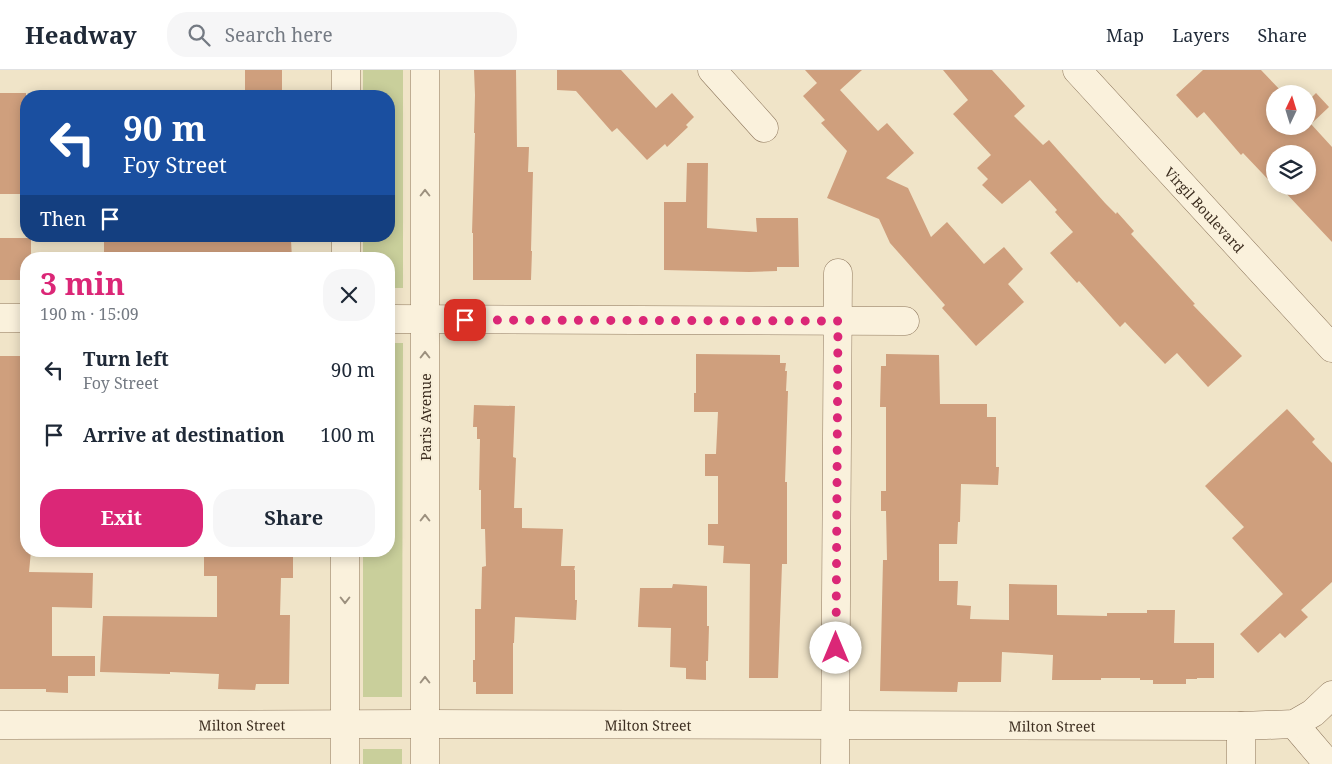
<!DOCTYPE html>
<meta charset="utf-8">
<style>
body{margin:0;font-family:"Noto Serif",serif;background:#f6f6f7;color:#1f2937;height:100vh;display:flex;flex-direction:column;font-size:19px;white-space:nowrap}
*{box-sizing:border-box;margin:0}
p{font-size:16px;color:#747a83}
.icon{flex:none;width:28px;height:28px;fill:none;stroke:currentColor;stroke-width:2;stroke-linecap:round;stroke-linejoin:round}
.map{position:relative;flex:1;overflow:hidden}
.side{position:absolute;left:20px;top:182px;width:375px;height:305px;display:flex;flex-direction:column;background:#fff;border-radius:20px;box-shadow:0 2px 12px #0003}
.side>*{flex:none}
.hud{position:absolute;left:20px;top:20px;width:375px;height:152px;border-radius:20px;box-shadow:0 2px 12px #0003;background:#1a4fa0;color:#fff;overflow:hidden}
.needle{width:32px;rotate:4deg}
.tools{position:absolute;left:1266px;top:15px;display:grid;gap:10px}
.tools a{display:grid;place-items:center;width:50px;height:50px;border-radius:50%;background:#fff;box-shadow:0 2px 12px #0003;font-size:25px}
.pin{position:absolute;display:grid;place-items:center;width:42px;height:42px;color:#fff;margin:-21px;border-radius:10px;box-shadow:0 2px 8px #0006}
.me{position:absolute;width:55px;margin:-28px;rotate:0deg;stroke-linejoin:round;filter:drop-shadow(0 0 4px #0008)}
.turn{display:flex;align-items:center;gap:18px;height:105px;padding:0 20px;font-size:22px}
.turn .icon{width:65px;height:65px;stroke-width:2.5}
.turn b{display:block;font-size:35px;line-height:42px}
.then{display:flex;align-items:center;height:48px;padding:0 20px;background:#0003;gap:10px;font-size:19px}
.round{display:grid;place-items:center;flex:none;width:52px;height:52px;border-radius:20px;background:#f6f6f7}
.head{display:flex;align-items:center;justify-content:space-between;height:85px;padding:0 20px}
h1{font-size:30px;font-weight:700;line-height:38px;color:#db2777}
.button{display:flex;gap:10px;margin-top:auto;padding:10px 20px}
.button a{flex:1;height:58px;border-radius:20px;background:#db2777;color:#fff;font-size:20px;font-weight:700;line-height:58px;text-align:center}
.button a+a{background:#f6f6f7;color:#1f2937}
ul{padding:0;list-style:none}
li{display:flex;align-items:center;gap:15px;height:65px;padding:0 20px}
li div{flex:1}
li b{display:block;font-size:19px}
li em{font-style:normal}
header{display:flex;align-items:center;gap:30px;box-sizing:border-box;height:70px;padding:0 25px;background:#fff;border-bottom:1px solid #e0e1e3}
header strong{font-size:24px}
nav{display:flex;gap:28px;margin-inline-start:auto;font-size:18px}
.search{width:350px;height:45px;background:#f6f6f7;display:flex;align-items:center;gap:12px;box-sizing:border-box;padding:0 18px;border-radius:20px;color:#747a83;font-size:19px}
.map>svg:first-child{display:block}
</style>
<header>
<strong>Headway</strong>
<div class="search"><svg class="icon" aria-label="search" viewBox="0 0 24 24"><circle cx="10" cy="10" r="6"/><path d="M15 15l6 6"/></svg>Search here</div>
<nav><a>Map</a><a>Layers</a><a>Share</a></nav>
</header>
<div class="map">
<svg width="1332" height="694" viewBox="0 0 1332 694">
<rect width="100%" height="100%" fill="#f0e4c8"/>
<path fill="#c9cf9b" d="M 363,0 L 403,0 L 403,218 L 389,218 L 389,189 L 363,189 L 363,166 L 389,166 L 389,26 L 363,26 Z
M 389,273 L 403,273 L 402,627 L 363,627 L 363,481 L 389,481 Z
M 363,679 L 402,679 L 402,694 L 363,694 Z"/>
<path fill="#cf9f7d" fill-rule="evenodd" d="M 245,0 L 282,0 L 282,26 L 245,26 Z
M 474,0 L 516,0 L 517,77 L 529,77 L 528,102 L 533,102 L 531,181 L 532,181 L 531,210 L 473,210 L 473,163 L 472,163 L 475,63 L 474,63 L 475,25 Z
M 557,0 L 621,0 L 656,38 L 672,23 L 694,47 L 686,55 L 688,57 L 667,77 L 665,74 L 647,90 L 617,58 L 612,62 L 576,21 L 557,20 Z
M 805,0 L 862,0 L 840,20 L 878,61 L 887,53 L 914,83 L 886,108 L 908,118 L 931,167 L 947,152 L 984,194 L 1004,177 L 1023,199 L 1008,214 L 1024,232 L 976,276 L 942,238 L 945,235 L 890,173 L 879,149 L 827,128 L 847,81 L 821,53 L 825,50 L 803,26 L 817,13 Z
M 943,0 L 992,0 L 1025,36 L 1014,46 L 1043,75 L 1049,70 L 1105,133 L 1116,144 L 1117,142 L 1134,161 L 1131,164 L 1195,234 L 1193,235 L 1242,286 L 1208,317 L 1177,283 L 1165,294 L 1125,252 L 1120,257 L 1079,211 L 1077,213 L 1050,183 L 1073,162 L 1055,142 L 1057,140 L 1030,110 L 1002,134 L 982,115 L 988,109 L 977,98 L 991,85 L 953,44 L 968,30 Z
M 1203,0 L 1261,0 L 1284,24 L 1275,24 L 1275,56 L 1308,56 L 1308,31 L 1316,23 L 1329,37 L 1311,54 L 1332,77 L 1332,172 L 1284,121 L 1281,123 L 1243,83 L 1241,85 L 1204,42 L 1197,48 L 1176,25 ZM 1275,84 L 1308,84 L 1308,116 L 1275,116 Z
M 0,23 L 26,23 L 26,124 L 0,124 Z
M 687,93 L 708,93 L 707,158 L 757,162 L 756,148 L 798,148 L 799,197 L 777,197 L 777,201 L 749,202 L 664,200 L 664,132 L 686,132 Z
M 104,166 L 201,166 L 201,170 L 291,170 L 292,189 L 104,189 Z
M 0,168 L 31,168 L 31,189 L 26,189 L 26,210 L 0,210 Z
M 696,284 L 780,285 L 780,293 L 786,293 L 785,301 L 787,301 L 786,321 L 788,321 L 785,412 L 787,412 L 787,494 L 782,494 L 778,608 L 749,608 L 750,494 L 723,493 L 724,476 L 708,475 L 708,454 L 718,454 L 718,406 L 705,406 L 705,384 L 716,384 L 718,342 L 694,342 L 694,323 L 696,323 Z
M 886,284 L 939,285 L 940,334 L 987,334 L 987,347 L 996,347 L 996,397 L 999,397 L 998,415 L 961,414 L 960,452 L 958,452 L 957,474 L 939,474 L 939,511 L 958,511 L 957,535 L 971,536 L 970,549 L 1009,550 L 1009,514 L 1057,515 L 1057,545 L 1107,546 L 1107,543 L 1147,543 L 1147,540 L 1175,540 L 1174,573 L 1214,573 L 1214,608 L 1197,608 L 1197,609 L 1186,609 L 1186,614 L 1153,614 L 1153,610 L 1140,610 L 1140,608 L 1101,608 L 1101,610 L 1052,610 L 1053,585 L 1002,582 L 1001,612 L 958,612 L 957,622 L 880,621 L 883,490 L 887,490 L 886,441 L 881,441 L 881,421 L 886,421 L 886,337 L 880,337 L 881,296 L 886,296 Z
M 0,286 L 26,286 L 26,481 L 31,481 L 29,502 L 93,503 L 92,538 L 52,537 L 52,586 L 95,586 L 95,606 L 68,606 L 68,623 L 46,622 L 46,619 L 0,619 Z
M 474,335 L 515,336 L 513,387 L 516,388 L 514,438 L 522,438 L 522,458 L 563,459 L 561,496 L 575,496 L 574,500 L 575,500 L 575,530 L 577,530 L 576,550 L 515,547 L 514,573 L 513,573 L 513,624 L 476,624 L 476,612 L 473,612 L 473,590 L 475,590 L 475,539 L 481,539 L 482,497 L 486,496 L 485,459 L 481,459 L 481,420 L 479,420 L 480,369 L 477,369 L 477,357 L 473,357 Z
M 1287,339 L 1315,369 L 1312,372 L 1332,393 L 1332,512 L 1301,540 L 1308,547 L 1285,568 L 1280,563 L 1258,583 L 1240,564 L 1283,524 L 1232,468 L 1244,457 L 1205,416 Z
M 204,481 L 287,481 L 287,486 L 293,486 L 293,508 L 281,508 L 280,545 L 290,545 L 289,614 L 256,614 L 255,620 L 218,619 L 219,604 L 170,602 L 170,604 L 100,602 L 103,546 L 217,547 L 217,506 L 204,506 Z
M 673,514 L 707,516 L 707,556 L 709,556 L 708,591 L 706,591 L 706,610 L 686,609 L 686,598 L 670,597 L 671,558 L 638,557 L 640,518 L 672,518 Z"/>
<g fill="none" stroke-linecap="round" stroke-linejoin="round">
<defs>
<g id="minor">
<path d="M 425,0 L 425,694"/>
<path d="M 712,0 L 764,58"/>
<path id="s1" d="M 1077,0 L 1332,278"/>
<path d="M 346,26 L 346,0"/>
<path d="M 346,189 L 346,166"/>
<path d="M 0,248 L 26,248"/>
<path d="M 389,249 L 905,251"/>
<path d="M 1294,654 L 1328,694"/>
<path id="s2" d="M 0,655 L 425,654 L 1241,656 L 1294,654 L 1313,643 L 1332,625"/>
<path d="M 1241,656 L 1241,694"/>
<path d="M 345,694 L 345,481"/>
<path d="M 835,694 L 838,203"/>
</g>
</defs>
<use href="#minor" stroke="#8d765c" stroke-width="29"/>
<use href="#minor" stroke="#faf1dc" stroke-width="28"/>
</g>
<defs><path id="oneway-chevron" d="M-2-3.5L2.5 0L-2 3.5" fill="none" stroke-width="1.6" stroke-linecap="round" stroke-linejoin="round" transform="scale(1.25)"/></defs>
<g stroke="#9c907e">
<use href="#oneway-chevron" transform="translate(425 123) rotate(-90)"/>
<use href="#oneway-chevron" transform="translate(425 285) rotate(-90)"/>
<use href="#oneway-chevron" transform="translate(425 448) rotate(-90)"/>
<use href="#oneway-chevron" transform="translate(345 530) rotate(90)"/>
<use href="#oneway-chevron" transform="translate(425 610) rotate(-90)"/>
</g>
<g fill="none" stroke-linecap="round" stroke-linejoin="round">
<path stroke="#db2777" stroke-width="9" stroke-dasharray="0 16.2" d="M 465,250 L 838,251 L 836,578"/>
</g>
<g text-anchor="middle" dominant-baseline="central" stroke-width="4" stroke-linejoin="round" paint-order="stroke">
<g font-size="14" fill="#3d2e20" stroke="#f7eed8">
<text stroke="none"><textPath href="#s1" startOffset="189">Virgil Boulevard</textPath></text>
<text transform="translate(425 347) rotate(-90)">Paris Avenue</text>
<text stroke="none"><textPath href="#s2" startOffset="648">Milton Street</textPath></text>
<text stroke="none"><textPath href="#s2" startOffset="242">Milton Street</textPath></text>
<text stroke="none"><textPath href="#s2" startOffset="1052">Milton Street</textPath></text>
</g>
</g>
</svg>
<div class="tools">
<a><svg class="needle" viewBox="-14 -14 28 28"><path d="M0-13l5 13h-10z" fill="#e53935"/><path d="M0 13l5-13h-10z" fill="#747a83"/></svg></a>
<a><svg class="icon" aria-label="layers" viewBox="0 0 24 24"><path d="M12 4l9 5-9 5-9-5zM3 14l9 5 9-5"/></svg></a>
</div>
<div class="pin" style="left:465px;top:250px;background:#d93025"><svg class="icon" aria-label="arrive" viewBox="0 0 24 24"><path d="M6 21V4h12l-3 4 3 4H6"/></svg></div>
<svg class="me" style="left:836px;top:578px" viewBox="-20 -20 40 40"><circle r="19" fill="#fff"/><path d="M0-13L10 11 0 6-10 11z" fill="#db2777"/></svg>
<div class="hud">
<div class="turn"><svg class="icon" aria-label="left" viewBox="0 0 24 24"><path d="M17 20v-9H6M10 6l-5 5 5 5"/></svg><div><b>90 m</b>Foy Street</div></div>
<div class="then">Then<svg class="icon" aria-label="arrive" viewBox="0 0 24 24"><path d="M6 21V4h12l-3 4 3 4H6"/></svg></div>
</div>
<section class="side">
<div class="head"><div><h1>3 min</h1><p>190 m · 15:09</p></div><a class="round"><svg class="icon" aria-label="close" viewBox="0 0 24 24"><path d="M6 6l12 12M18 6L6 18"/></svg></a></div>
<ul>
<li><svg class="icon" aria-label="left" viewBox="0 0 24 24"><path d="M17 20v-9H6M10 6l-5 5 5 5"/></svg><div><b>Turn left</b><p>Foy Street</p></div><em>90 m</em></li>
<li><svg class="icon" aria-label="arrive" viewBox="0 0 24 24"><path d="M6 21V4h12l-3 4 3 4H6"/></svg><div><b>Arrive at destination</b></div><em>100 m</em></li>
</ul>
<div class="button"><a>Exit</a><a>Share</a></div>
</section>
</div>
